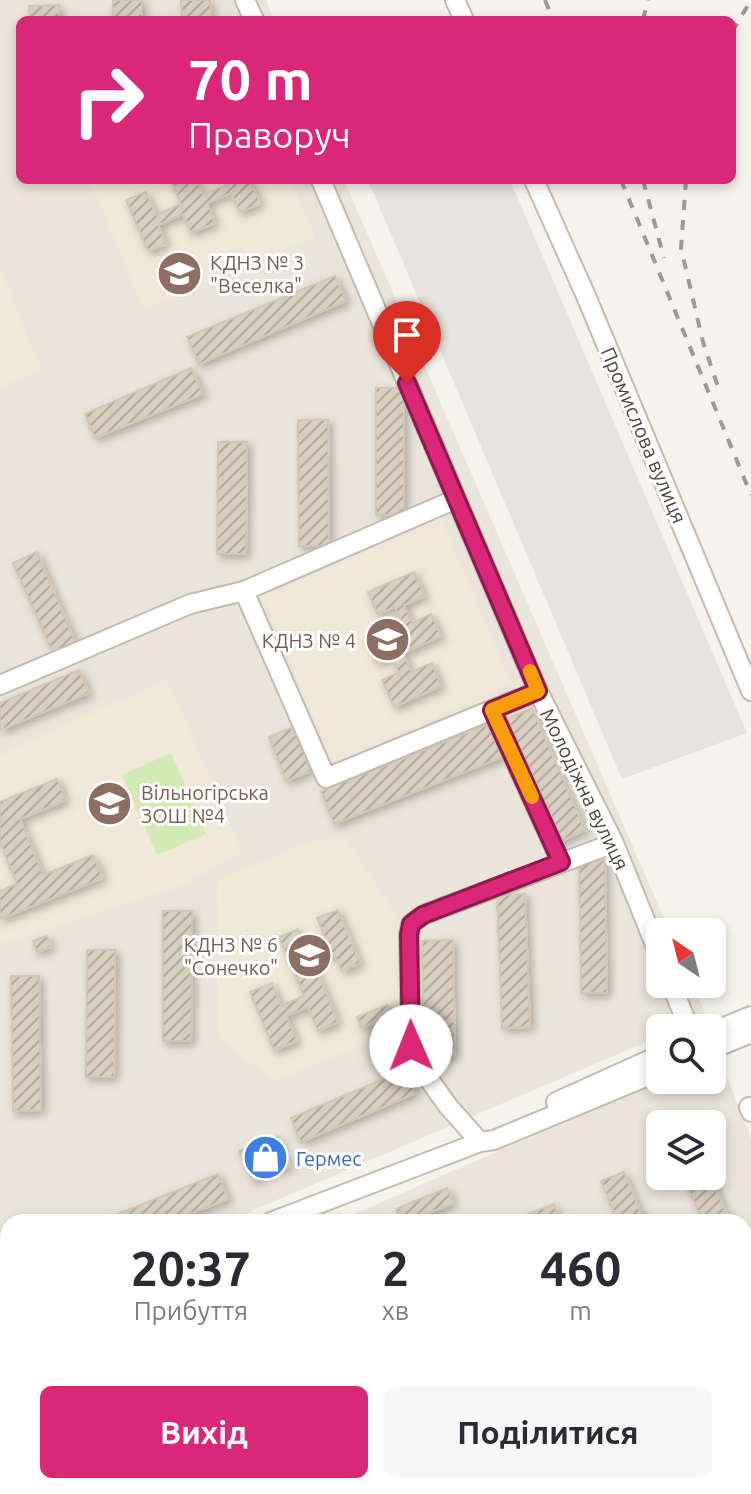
<!DOCTYPE html>
<html lang="uk">
<meta charset="utf-8">
<style>
body{margin:0;font-family:Ubuntu,sans-serif;background:#f7f7f7;color:#2b2b33;height:100vh;display:flex;flex-direction:column;font-size:30px;white-space:nowrap}
*{box-sizing:border-box;margin:0}
p{font-size:26px;color:#7c7c81}
.icon{flex:none;width:44px;height:44px;fill:none;stroke:currentColor;stroke-width:2;stroke-linecap:round;stroke-linejoin:round}
.map{position:relative;flex:1;overflow:hidden}
.drawer{position:absolute;left:0px;top:1214px;width:752px;height:280px;display:flex;flex-direction:column;background:#fff;border-radius:24px 24px 0 0;box-shadow:0 4px 12px #0003}
.drawer>*{flex:none}
.guide{position:absolute;left:16px;top:16px;width:720px;height:168px;border-radius:12px;box-shadow:0 4px 12px #0003;background:#db2777;color:#fff;overflow:hidden}
.needle{width:52px;rotate:325deg}
.tools{position:absolute;left:646px;top:918px;display:grid;gap:16px}
.tools a{display:grid;place-items:center;width:80px;height:80px;border-radius:12px;background:#fff;box-shadow:0 4px 12px #0003;font-size:40px}
.pin{position:absolute;display:grid;place-items:center;width:68px;height:68px;color:#fff;margin:-82px -34px;border-radius:50% 50% 50% 0;rotate:-45deg;box-shadow:0 0 8px #0007}
.pin .icon{rotate:45deg}
.me{position:absolute;width:88px;margin:-44px;rotate:359deg;stroke-linejoin:round;filter:drop-shadow(0 0 6px #0008)}
.turn{display:flex;align-items:center;gap:28px;height:168px;padding:0 40px;font-size:36px}
.turn .icon{width:104px;height:104px;stroke-width:2.5}
.turn b{display:block;font-size:56px;line-height:68px}
.eta{display:flex;justify-content:space-evenly;align-items:center;height:136px;text-align:center}
.eta b{font-size:48px;font-weight:700;line-height:56px}
.action{display:flex;gap:16px;margin-top:auto;padding:16px 40px}
.action a{flex:1;height:92px;border-radius:12px;background:#db2777;color:#fff;font-size:32px;font-weight:700;line-height:92px;text-align:center}
.action a+a{background:#f7f7f7;color:#2b2b33}
.map>svg:first-child{display:block}
</style>
<div class="map">
<svg width="751" height="1494" viewBox="0 0 751 1494">
<defs>
<pattern id="building-hatch" width="6" height="6" patternUnits="userSpaceOnUse" patternTransform="scale(2)"><rect width="6" height="6" fill="#d8cfc1"/><path d="M-1 1l2-2M0 6l6-6M5 7l2-2" fill="none" stroke="#b1aa9e"/></pattern>
<filter id="shadow"><feDropShadow dx="3.5" dy="3.5" stdDeviation="4" flood-color="#0004"/></filter>
</defs>
<rect width="100%" height="100%" fill="#f6f3ec"/>
<path fill="#eae5da" fill-rule="evenodd" d="M 0,0 L 266,0 L 274,20 L 20,20 L 20,180 L 344,180 L 670,932 L 660,932 L 660,984 L 693,984 L 706,1016 L 678,1028 L 660,1028 L 660,1036 L 226,1222 L 8,1222 L 8,1316 L 0,1319 Z
M 718,1055 L 751,1138 L 751,1494 L 21,1494 L 17,1486 L 744,1486 L 744,1222 L 336,1222 L 661,1080 L 712,1080 L 712,1058 ZM 660,1124 L 712,1124 L 712,1176 L 660,1176 Z
M 8,1366 L 8,1464 L 0,1445 L 0,1369 Z"/>
<path fill="#e6e2dd" d="M 368,180 L 510,180 L 747,733 L 622,779 Z"/>
<path fill="#efe8d6" d="M 90,180 L 291,180 L 315,237 L 144,309 Z
M 0,269 L 42,370 L 0,388 Z
M 441,519 L 512,684 L 333,762 L 262,596 Z
M 167,679 L 242,852 L 177,888 L 0,944 L 0,755 Z
M 345,838 L 399,921 L 399,1018 L 369,1028 L 373,1041 L 274,1081 L 218,1037 L 217,881 L 308,842 Z
M 751,1467 L 751,1494 L 603,1494 L 621,1486 L 744,1486 L 744,1470 Z"/>
<path fill="#d2eab5" d="M 171,753 L 206,834 L 157,855 L 122,775 Z"/>
<path fill="url(#building-hatch)" stroke="#d3c7b4" stroke-width="2" filter="url(#shadow)" d="M 113,0 L 142,0 L 142,20 L 113,20 Z
M 181,0 L 210,0 L 211,20 L 182,20 Z
M 59,5 L 59,20 L 30,20 L 29,6 Z
M 171,180 L 197,180 L 203,195 L 229,184 L 228,180 L 250,180 L 260,204 L 240,212 L 231,193 L 207,203 L 215,223 L 191,233 L 183,214 L 158,225 L 166,244 L 148,251 L 126,200 L 146,192 L 156,215 L 181,204 Z
M 335,276 L 346,301 L 199,364 L 187,337 Z
M 191,368 L 203,394 L 95,438 L 85,414 Z
M 376,388 L 404,388 L 404,515 L 376,515 Z
M 298,420 L 328,420 L 329,546 L 299,546 Z
M 218,442 L 247,442 L 246,554 L 217,554 Z
M 37,552 L 76,644 L 53,653 L 13,563 Z
M 414,572 L 425,596 L 404,605 L 412,623 L 431,614 L 441,636 L 403,653 L 411,672 L 432,663 L 441,686 L 394,707 L 382,680 L 399,672 L 392,657 L 377,663 L 367,641 L 403,625 L 395,607 L 377,614 L 368,592 Z
M 79,670 L 89,693 L 0,730 L 0,703 Z
M 532,708 L 585,830 L 557,843 L 504,720 Z
M 494,722 L 507,755 L 334,824 L 321,791 Z
M 294,727 L 311,771 L 286,781 L 269,737 Z
M 57,779 L 66,800 L 20,819 L 43,875 L 93,855 L 103,878 L 0,919 L 0,891 L 17,884 L 0,842 L 0,802 Z
M 605,860 L 607,993 L 581,993 L 579,861 Z
M 525,894 L 530,1027 L 502,1028 L 497,895 Z
M 338,910 L 360,963 L 342,971 L 334,953 L 313,962 L 338,1022 L 318,1031 L 308,1007 L 286,1016 L 297,1041 L 274,1050 L 250,992 L 272,983 L 281,1006 L 304,996 L 279,937 L 298,929 L 308,952 L 328,944 L 317,918 Z
M 163,911 L 192,911 L 191,1041 L 163,1041 Z
M 47,936 L 51,947 L 37,952 L 33,941 Z
M 453,940 L 455,1056 L 424,1056 L 422,941 Z
M 87,950 L 115,950 L 114,1077 L 86,1077 Z
M 11,976 L 39,976 L 41,1110 L 13,1111 Z
M 387,1005 L 392,1016 L 361,1028 L 357,1017 Z
M 405,1070 L 416,1093 L 301,1142 L 291,1118 Z
M 278,1136 L 290,1166 L 252,1181 L 239,1151 Z
M 624,1172 L 645,1222 L 618,1222 L 601,1181 Z
M 218,1174 L 228,1199 L 170,1222 L 98,1222 Z
M 683,1176 L 711,1176 L 730,1222 L 703,1222 Z
M 447,1188 L 453,1203 L 408,1222 L 401,1222 L 396,1209 Z
M 554,1204 L 561,1222 L 529,1222 L 526,1215 Z
M 744,1255 L 751,1272 L 751,1313 L 744,1315 Z
M 8,1258 L 8,1286 L 0,1290 L 0,1261 Z
M 25,1486 L 50,1486 L 53,1494 L 29,1494 Z
M 50,1486 L 80,1486 L 83,1492 L 96,1486 L 131,1486 L 134,1494 L 54,1494 Z
M 259,1486 L 262,1494 L 233,1494 L 230,1487 Z
M 341,1486 L 403,1486 L 384,1494 L 322,1494 Z"/>
<g fill="none" stroke-linecap="round" stroke-linejoin="round">
<defs>
<path id="minor" d="M 245,0 L 254,20
M 455,0 L 464,20
M 321,180 L 538,691 L 614,843 L 660,957
M 534,180 L 586,296 L 751,691
M 244,591 L 326,778 L 538,691
M 0,685 L 190,604 L 244,591 L 456,499
M 492,710 L 561,862
M 671,984 L 689,1028
M 712,1032 L 751,1016
M 712,1049 L 751,1033
M 556,1102 L 660,1055
M 749,1107 L 751,1112
M 480,1142 L 448,1106 L 418,1064 L 411,1046 L 409,935 L 411,924 L 423,915 L 614,843
M 271,1222 L 480,1142 L 494,1140 L 660,1071
M 0,1335 L 8,1332"/>
<path id="major" d="M 0,1478 L 7,1494"/>
</defs>
<use href="#minor" stroke="#c2bbae" stroke-width="22"/>
<use href="#major" stroke="#e6c16a" stroke-width="28"/>
<use href="#minor" stroke="#fff" stroke-width="18"/>
<use href="#major" stroke="#ffe39c" stroke-width="24"/>
<path stroke="#9a9a9a" stroke-width="4" stroke-dasharray="10 10" stroke-linecap="butt" d="M 545,0 L 553,20
M 643,20 L 648,0
M 732,32 L 751,0
M 621,180 L 751,495
M 643,180 L 664,258
M 686,180 L 681,248 L 703,342 L 718,387"/>
</g>
<g fill="none" stroke-linecap="round" stroke-linejoin="round">
<defs>
<path id="route" d="M 407,383 L 538,691 L 492,710 L 561,862 L 423,915 L 411,924 L 409,935 L 411,1046"/>
</defs>
<use href="#route" stroke="#8e194d" stroke-width="20"/>
<use href="#route" stroke="#db2777" stroke-width="14"/>
<path stroke="#f59e0b" stroke-width="14" d="M 530,671 L 538,691 L 492,710 L 532,797"/>
</g>
<defs>
<symbol id="school-disc" viewBox="-11 -11 22 22"><circle r="9.5" fill="#8d6e63" stroke="#fff"/><path d="M0-5L7-2L0 1L-7-2ZM-4 1L0 2.5L4 1V4Q0 6-4 4Z" fill="#fff"/></symbol>
<symbol id="shop-disc" viewBox="-11 -11 22 22"><circle r="9.5" fill="#3f7fe0" stroke="#fff"/><path d="M-5-2.5h2.3a2.7 3.5 0 0 1 5.4 0H5L5.5 6h-11ZM-1.5-2.5h3a1.5 2.3 0 0 0-3 0Z" fill="#fff"/></symbol>
</defs>
<g fill-rule="evenodd">
<use href="#school-disc" x="154" y="248" width="51" height="51"/>
<use href="#school-disc" x="362" y="614" width="51" height="51"/>
<use href="#school-disc" x="84" y="778" width="51" height="51"/>
<use href="#school-disc" x="284" y="930" width="51" height="51"/>
<use href="#shop-disc" x="240" y="1132" width="51" height="51"/>
</g>
<g text-anchor="middle" dominant-baseline="central" stroke-width="6" stroke-linejoin="round" paint-order="stroke">
<g font-size="20" fill="#785e54" stroke="#fff" text-anchor="start">
<text x="210" y="262">КДНЗ № 3<tspan x="210" dy="23">"Веселка"</tspan></text>
<text x="356" y="640" text-anchor="end">КДНЗ № 4</text>
<text x="141" y="792">Вільногірська<tspan x="141" dy="23">ЗОШ №4</tspan></text>
<text x="278" y="944" text-anchor="end">КДНЗ № 6<tspan x="278" dy="23">"Сонечко"</tspan></text>
</g>
<g font-size="20" fill="#4b4439" stroke="#fff">
<text transform="translate(644 435) rotate(67)">Промислова вулиця</text>
<text transform="translate(585 789) rotate(64)">Молодіжна вулиця</text>
</g>
<g font-size="20" fill="#366cbe" stroke="#fff" text-anchor="start">
<text x="296" y="1158">Гермес</text>
</g>
</g>
</svg>
<div class="tools">
<a><svg class="needle" viewBox="-14 -14 28 28"><path d="M0-13l5 13h-10z" fill="#e53935"/><path d="M0 13l5-13h-10z" fill="#7c7c81"/></svg></a>
<a><svg class="icon" aria-label="search" viewBox="0 0 24 24"><circle cx="10" cy="10" r="6"/><path d="M15 15l6 6"/></svg></a>
<a><svg class="icon" aria-label="layers" viewBox="0 0 24 24"><path d="M12 4l9 5-9 5-9-5zM3 14l9 5 9-5"/></svg></a>
</div>
<div class="pin" style="left:407px;top:383px;background:#d93025"><svg class="icon" aria-label="arrive" viewBox="0 0 24 24"><path d="M6 21V4h12l-3 4 3 4H6"/></svg></div>
<svg class="me" style="left:411px;top:1046px" viewBox="-20 -20 40 40"><circle r="19" fill="#fff"/><path d="M0-13L10 11 0 6-10 11z" fill="#db2777"/></svg>
<div class="guide">
<div class="turn"><svg class="icon" aria-label="right" viewBox="0 0 24 24"><path d="M7 20v-9h11M14 6l5 5-5 5"/></svg><div><b>70 m</b>Праворуч</div></div>
</div>
<section class="drawer">
<div class="eta">
<div><b>20:37</b><p>Прибуття</p></div>
<div><b>2</b><p>хв</p></div>
<div><b>460</b><p>m</p></div>
</div>
<div class="action"><a>Вихід</a><a>Поділитися</a></div>
</section>
</div>
